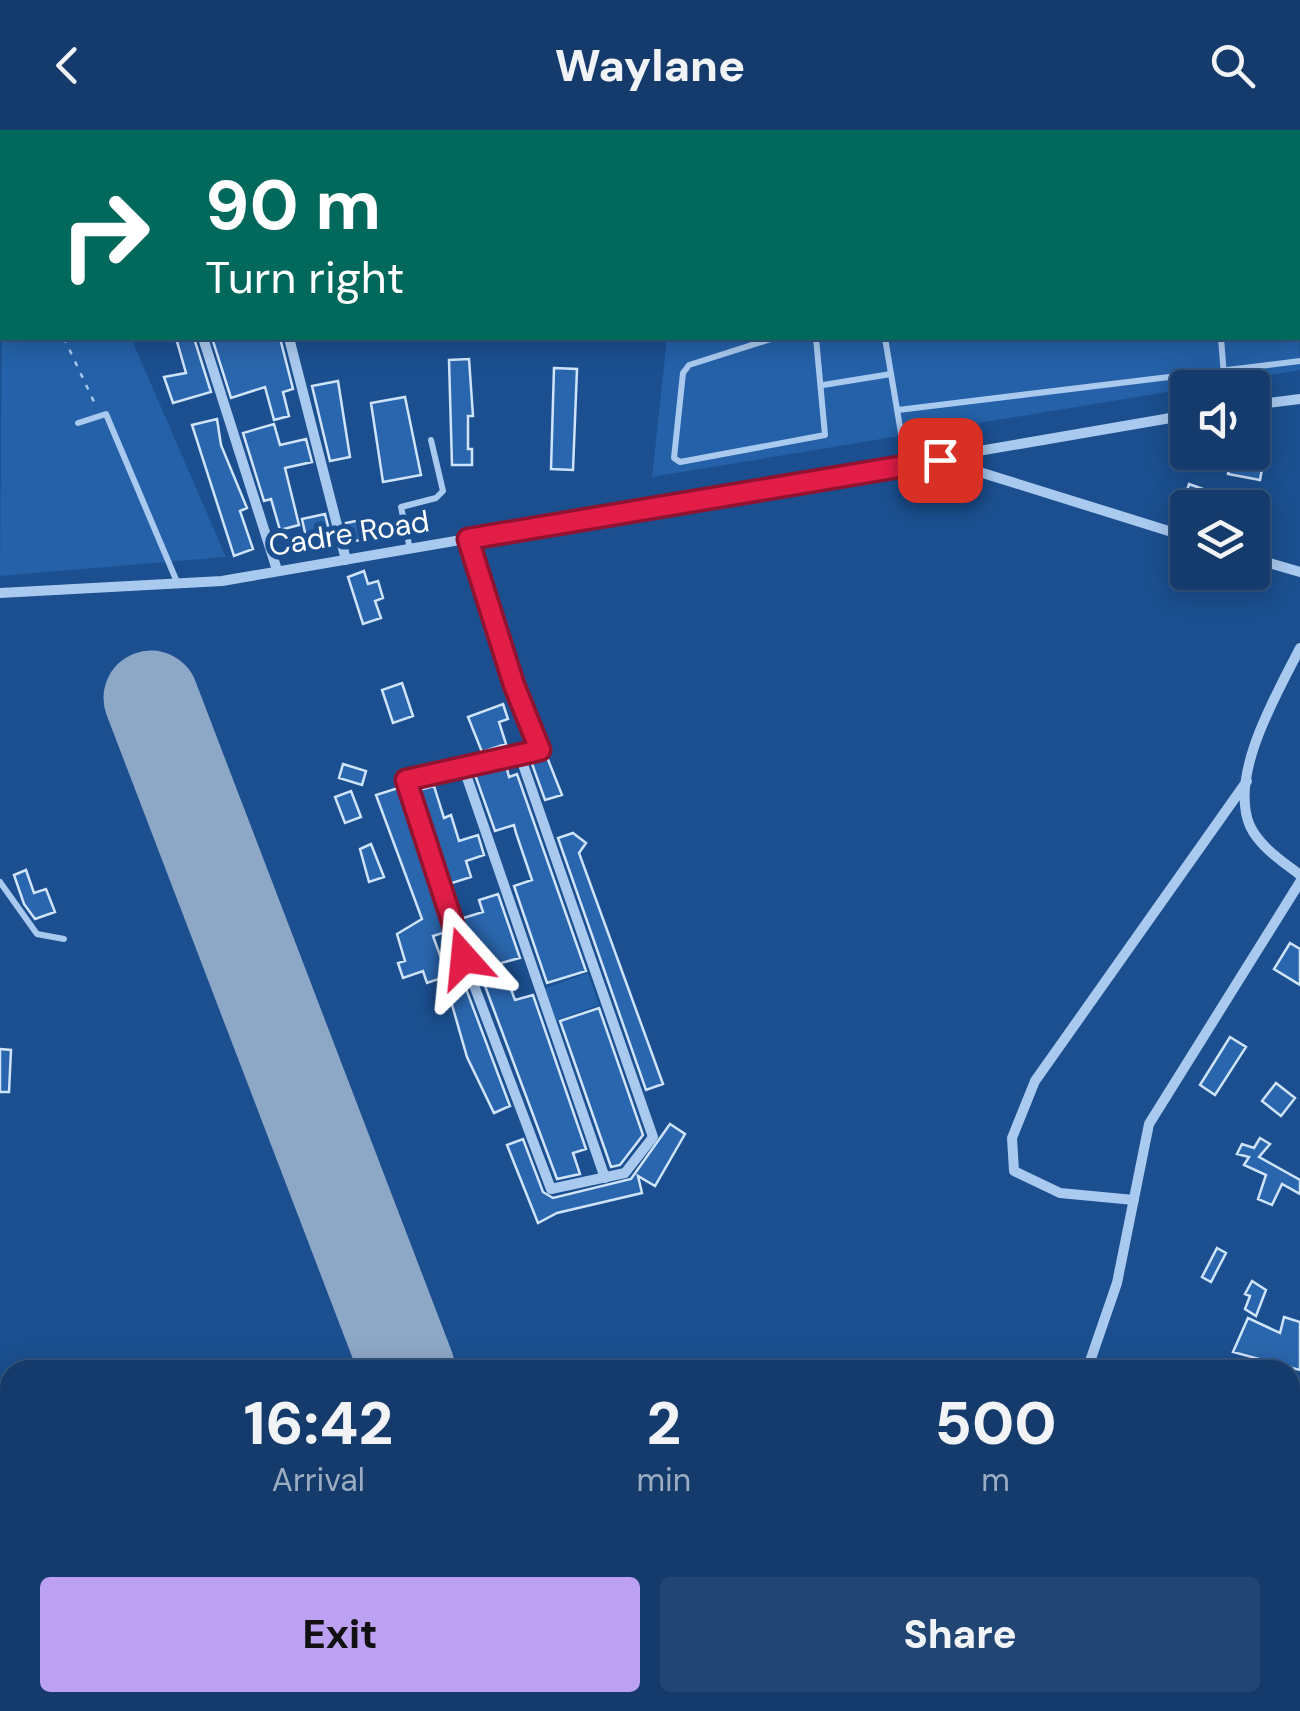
<!DOCTYPE html>
<style>
body{margin:0;font-family:"DM Sans",sans-serif;background:#214673;color:#f1f3f6;height:100vh;display:flex;flex-direction:column;font-size:38px;white-space:nowrap}
*{box-sizing:border-box;margin:0}
p{font-size:32px;color:#9dadc1}
.icon{flex:none;width:55px;height:55px;fill:none;stroke:currentColor;stroke-width:2;stroke-linecap:round;stroke-linejoin:round}
.map{position:relative;flex:1;overflow:hidden}
.details{position:absolute;left:0px;top:1230px;width:1300px;height:352px;display:flex;flex-direction:column;background:#143b6b;border-radius:30px 30px 0 0;box-shadow:0 5px 25px #0003,0 0 0 2px #33557e}
.details>*{flex:none}
.hud{position:absolute;left:0px;top:0px;width:1300px;height:210px;box-shadow:0 5px 25px #0003,0 0 0 2px #33557e;background:#00695c;color:#fff;overflow:hidden}
.buttons{position:absolute;left:1170px;top:240px;display:grid;gap:20px}
.buttons a{display:grid;place-items:center;width:100px;height:100px;border-radius:10px;background:#143b6b;box-shadow:0 5px 25px #0003,0 0 0 2px #33557e;font-size:50px}
.pin{position:absolute;display:grid;place-items:center;width:85px;height:85px;color:#fff;margin:-42px;border-radius:20px;box-shadow:0 5px 15px #0006}
.me{position:absolute;width:110px;margin:-55px;rotate:342deg;stroke-linejoin:round;filter:drop-shadow(0 0 8px #0008)}
.turn{display:flex;align-items:center;gap:35px;height:210px;padding:0 40px;font-size:45px}
.turn .icon{width:130px;height:130px;stroke-width:2.5}
.turn b{display:block;font-size:70px;line-height:85px}
.eta{display:flex;justify-content:space-evenly;align-items:center;height:170px;text-align:center}
.eta b{font-size:60px;font-weight:800;line-height:70px}
.button{display:flex;gap:20px;margin-top:auto;padding:20px 40px}
.button a{flex:1;height:115px;border-radius:10px;background:#bca0f2;color:#111;font-size:40px;font-weight:800;line-height:115px;text-align:center}
.button a+a{background:#214673;color:#f1f3f6}
header{display:flex;justify-content:space-between;align-items:center;height:130px;padding:0 40px;background:#143b6b;font-size:45px;font-weight:800}
.map>svg:first-child{display:block}
</style>
<header><svg class="icon" aria-label="back" viewBox="0 0 24 24"><path d="M15 5l-7 7 7 7"/></svg>Waylane<svg class="icon" aria-label="search" viewBox="0 0 24 24"><circle cx="10" cy="10" r="6"/><path d="M15 15l6 6"/></svg></header>
<div class="map">
<svg width="1300" height="1581" viewBox="0 0 1300 1581">
<rect width="100%" height="100%" fill="#1b4f8f"/>
<path fill="#2461a8" d="M 828,0 L 1264,0 L 1264,2 L 828,2 Z
M 1298,137 L 1300,240 L 652,347 L 667,208 L 1298,208 Z
M 2,155 L 2,208 L 131,208 L 226,427 L 0,446 Z
M 588,843 L 599,875 L 554,891 L 543,859 Z"/>
<path fill="#123a6d" stroke="#9cc4f0" stroke-width="2.5" d="M 1300,1405 L 1300,1581 L 1226,1581 L 1230,1573 L 1290,1572 L 1290,1430 Z"/>
<g fill="none" stroke-linecap="round" stroke-linejoin="round">
<path stroke="#8da7c7" stroke-width="95" d="M 151,568 L 408,1240
M 535,1572 L 539,1581"/>
</g>
<path fill="#2a66ad" stroke="#cfe3fa" stroke-width="2.5" d="M 176,208 L 194,208 L 211,262 L 173,273 L 164,247 L 186,243 Z
M 212,208 L 280,208 L 293,259 L 283,262 L 289,286 L 274,290 L 265,257 L 231,268 Z
M 469,229 L 473,286 L 468,286 L 468,319 L 472,319 L 472,335 L 452,335 L 449,230 Z
M 554,238 L 577,239 L 573,340 L 551,339 Z
M 338,251 L 350,327 L 330,331 L 312,256 Z
M 405,267 L 421,345 L 383,352 L 371,273 Z
M 217,289 L 221,315 L 247,378 L 240,381 L 253,419 L 234,426 L 192,295 Z
M 274,294 L 280,315 L 306,309 L 312,332 L 285,338 L 299,395 L 280,400 L 271,369 L 264,371 L 243,303 Z
M 1232,323 L 1264,328 L 1260,350 L 1228,344 Z
M 1189,354 L 1250,376 L 1249,378 L 1181,378 Z
M 325,384 L 333,416 L 309,421 L 302,389 Z
M 366,389 L 370,408 L 350,412 L 346,393 Z
M 364,441 L 368,454 L 378,451 L 383,468 L 375,471 L 381,488 L 363,494 L 348,447 Z
M 402,553 L 413,586 L 393,593 L 382,560 Z
M 503,574 L 508,589 L 499,592 L 506,614 L 482,622 L 468,587 Z
M 547,627 L 562,665 L 545,670 L 531,631 Z
M 343,634 L 366,641 L 362,655 L 339,648 Z
M 506,635 L 509,647 L 517,644 L 586,841 L 547,853 L 514,756 L 532,750 L 516,703 L 514,695 L 495,701 L 474,642 Z
M 434,656 L 444,688 L 451,685 L 459,711 L 478,705 L 484,725 L 466,731 L 471,747 L 449,754 L 419,660 Z
M 398,658 L 446,802 L 433,806 L 441,828 L 453,824 L 510,976 L 494,983 L 467,927 L 444,847 L 427,853 L 423,841 L 403,848 L 398,833 L 405,831 L 397,804 L 422,789 L 376,665 Z
M 351,661 L 361,687 L 345,693 L 335,667 Z
M 573,703 L 586,713 L 579,723 L 663,954 L 646,960 L 558,708 Z
M 371,714 L 384,747 L 369,752 L 360,719 Z
M 26,740 L 34,763 L 46,759 L 55,782 L 35,789 L 24,774 L 14,745 Z
M 498,764 L 520,828 L 501,833 L 515,870 L 533,865 L 586,1019 L 573,1023 L 580,1044 L 557,1049 L 460,789 L 483,782 L 479,770 Z
M 1290,813 L 1300,819 L 1300,855 L 1274,839 Z
M 599,878 L 643,1005 L 620,1035 L 611,1037 L 560,891 Z
M 1230,907 L 1246,917 L 1215,965 L 1200,955 Z
M 0,919 L 11,920 L 9,962 L 0,962 Z
M 1276,953 L 1295,968 L 1281,986 L 1262,971 Z
M 670,994 L 685,1004 L 655,1056 L 638,1046 L 642,1063 L 557,1083 L 538,1093 L 507,1015 L 523,1009 L 543,1062 L 553,1068 L 631,1049 Z
M 1260,1008 L 1270,1014 L 1259,1027 L 1300,1050 L 1300,1064 L 1282,1054 L 1272,1075 L 1258,1069 L 1266,1045 L 1244,1035 L 1249,1027 L 1237,1024 L 1242,1014 L 1254,1018 Z
M 1217,1118 L 1226,1123 L 1211,1152 L 1202,1147 Z
M 1252,1151 L 1266,1160 L 1256,1186 L 1245,1179 L 1250,1166 L 1245,1164 Z
M 1284,1187 L 1300,1192 L 1300,1240 L 1233,1222 L 1248,1188 L 1280,1203 Z"/>
<g fill="none" stroke-linecap="round" stroke-linejoin="round">
<path stroke="#a9c9ee" stroke-width="2.5" stroke-dasharray="5 8" stroke-linecap="butt" d="M 64,208 L 95,274"/>
<path stroke="#a9c9ee" stroke-width="6" d="M 14,0 L 15,2
M 1199,0 L 1199,2
M 1112,2 L 1116,0
M 774,208 L 689,235 L 683,243 L 674,328 L 680,332 L 825,305 L 816,208
M 885,208 L 906,333
M 1221,208 L 1225,258
M 823,255 L 891,244
M 898,280 L 1300,231
M 78,293 L 106,284 L 177,452
M 410,419 L 401,377 L 436,368 L 443,361 L 431,310
M 0,752 L 37,804 L 64,809"/>
<path stroke="#a9c9ee" stroke-width="10" d="M 131,0 L 132,2
M 236,0 L 237,2
M 550,0 L 550,2
M 669,0 L 670,2
M 203,208 L 277,440
M 289,208 L 346,430
M 1252,275 L 1300,269
M 941,330 L 1188,407
M 468,409 L 514,555 L 541,620 C 495,627 450,639 406,650 L 464,829 L 551,1059 L 625,1043 L 653,1007 L 519,623
M 1252,428 L 1300,442
M 0,463 L 222,451 L 1188,285
M 1300,518 C 1278,562 1228,645 1250,696 C 1260,717 1282,731 1300,745
M 463,636 L 605,1048
M 1134,1070 L 1060,1063 L 1014,1041 L 1012,1008 L 1035,951 L 1247,651
M 1087,1240 L 1117,1153 L 1149,994 L 1300,752
M 0,1307 L 10,1333
M 100,1572 L 103,1581
M 1006,1572 L 1023,1581
M 992,1581 L 995,1572"/>
</g>
<g fill="none" stroke-linecap="round" stroke-linejoin="round">
<defs>
<path id="route" d="M 464,828 L 406,650 L 540,620 L 514,555 L 468,409 L 940,330"/>
</defs>
<use href="#route" stroke="#92132f" stroke-width="25"/>
<use href="#route" stroke="#e11d48" stroke-width="18"/>
</g>
<g text-anchor="middle" dominant-baseline="central" stroke-width="10" stroke-linejoin="round" paint-order="stroke">
<g font-size="30" fill="#fff" stroke="#1b4f8f">
<text transform="translate(349 403) rotate(-9)">Cadre Road</text>
</g>
</g>
</svg>
<div class="buttons">
<a><svg class="icon" aria-label="sound" viewBox="0 0 24 24"><path d="M4 9h4l5-4v14l-5-4H4zM17 9q2 3 0 6"/></svg></a>
<a><svg class="icon" aria-label="layers" viewBox="0 0 24 24"><path d="M12 4l9 5-9 5-9-5zM3 14l9 5 9-5"/></svg></a>
</div>
<div class="pin" style="left:940px;top:330px;background:#d93025"><svg class="icon" aria-label="arrive" viewBox="0 0 24 24"><path d="M6 21V4h12l-3 4 3 4H6"/></svg></div>
<svg class="me" style="left:464px;top:828px" viewBox="-20 -20 40 40"><path d="M0-17L14 15 0 8-14 15z" fill="#e11d48" stroke="#fff" stroke-width="4"/></svg>
<div class="hud">
<div class="turn"><svg class="icon" aria-label="right" viewBox="0 0 24 24"><path d="M7 20v-9h11M14 6l5 5-5 5"/></svg><div><b>90 m</b>Turn right</div></div>
</div>
<section class="details">
<div class="eta">
<div><b>16:42</b><p>Arrival</p></div>
<div><b>2</b><p>min</p></div>
<div><b>500</b><p>m</p></div>
</div>
<div class="button"><a>Exit</a><a>Share</a></div>
</section>
</div>
